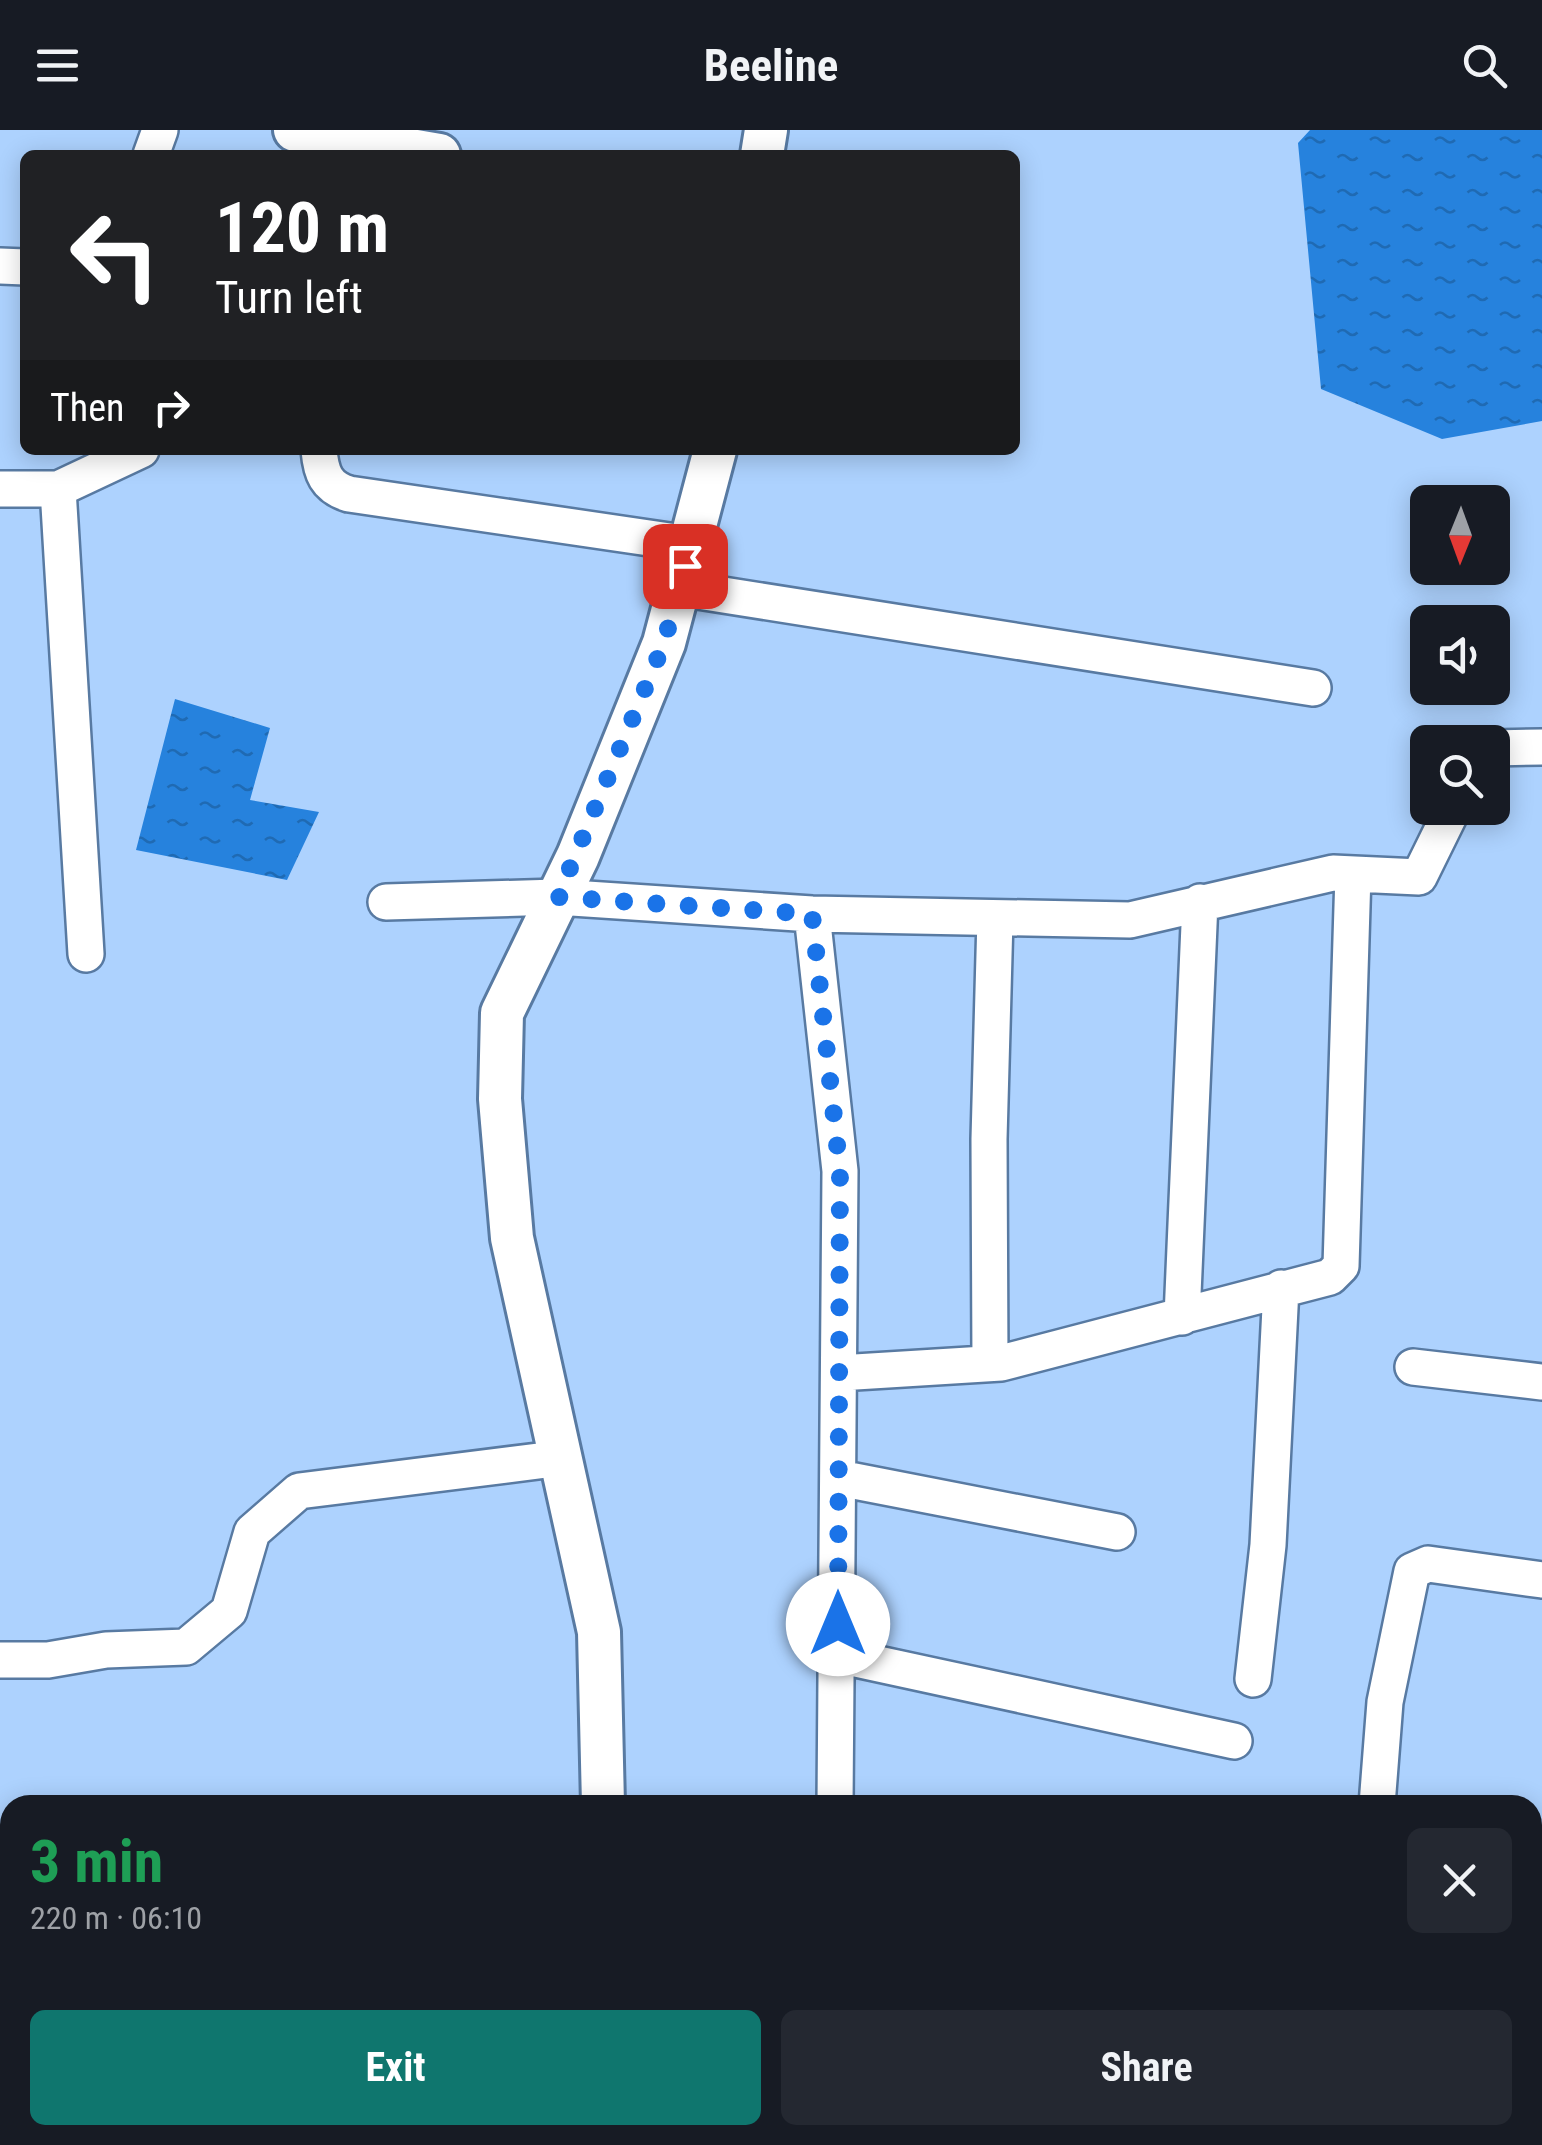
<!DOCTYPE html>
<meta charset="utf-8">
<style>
body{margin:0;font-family:"Roboto Condensed",sans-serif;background:#242831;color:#f1f3f6;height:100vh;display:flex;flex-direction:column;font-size:38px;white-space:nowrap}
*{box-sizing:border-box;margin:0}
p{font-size:32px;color:#9ea1a6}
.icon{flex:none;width:55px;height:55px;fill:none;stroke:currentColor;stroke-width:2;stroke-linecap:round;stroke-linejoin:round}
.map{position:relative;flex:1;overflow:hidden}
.sheet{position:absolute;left:0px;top:1665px;width:1542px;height:350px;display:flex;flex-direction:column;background:#171b24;border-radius:30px 30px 0 0;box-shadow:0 5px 25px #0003}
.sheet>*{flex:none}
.hud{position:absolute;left:20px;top:20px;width:1000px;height:305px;border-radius:15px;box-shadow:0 5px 25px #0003;background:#202124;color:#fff;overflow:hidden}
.needle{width:65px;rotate:181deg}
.tools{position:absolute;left:1410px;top:355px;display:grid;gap:20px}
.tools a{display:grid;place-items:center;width:100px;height:100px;border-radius:15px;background:#171b24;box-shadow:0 5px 25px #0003;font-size:50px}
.pin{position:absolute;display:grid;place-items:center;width:85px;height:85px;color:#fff;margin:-42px;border-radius:20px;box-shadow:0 5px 15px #0006}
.me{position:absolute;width:110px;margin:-55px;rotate:0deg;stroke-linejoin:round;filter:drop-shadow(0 0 8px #0008)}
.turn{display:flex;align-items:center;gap:35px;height:210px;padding:0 30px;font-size:45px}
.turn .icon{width:130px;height:130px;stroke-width:2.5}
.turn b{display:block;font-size:70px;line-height:85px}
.then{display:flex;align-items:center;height:95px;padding:0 30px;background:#0003;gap:20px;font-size:38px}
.round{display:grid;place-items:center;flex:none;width:105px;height:105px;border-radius:15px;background:#242831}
.summary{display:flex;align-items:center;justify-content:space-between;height:170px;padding:0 30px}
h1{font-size:60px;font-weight:700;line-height:75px;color:#1e9e55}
.action{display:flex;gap:20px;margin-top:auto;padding:20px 30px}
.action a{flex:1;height:115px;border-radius:15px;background:#0f766e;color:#fff;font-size:40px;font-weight:700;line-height:115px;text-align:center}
.action a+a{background:#242831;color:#f1f3f6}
header{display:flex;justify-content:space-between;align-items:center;height:130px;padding:0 30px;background:#171b24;font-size:45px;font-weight:700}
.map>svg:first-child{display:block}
</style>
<header><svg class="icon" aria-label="menu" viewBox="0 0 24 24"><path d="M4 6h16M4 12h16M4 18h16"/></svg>Beeline<svg class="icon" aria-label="search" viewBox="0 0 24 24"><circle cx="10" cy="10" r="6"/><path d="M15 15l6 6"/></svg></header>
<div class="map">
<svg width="1542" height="2015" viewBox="0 0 1542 2015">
<defs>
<pattern id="water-ripples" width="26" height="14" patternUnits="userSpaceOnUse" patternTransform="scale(2.5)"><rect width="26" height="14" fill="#2682dd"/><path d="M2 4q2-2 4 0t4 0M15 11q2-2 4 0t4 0" fill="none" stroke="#1f6ab3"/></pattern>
<pattern id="building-cross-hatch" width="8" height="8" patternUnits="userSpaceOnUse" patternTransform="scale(2.5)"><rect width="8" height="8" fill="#3da9a5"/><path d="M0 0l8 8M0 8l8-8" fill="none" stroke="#318986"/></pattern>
</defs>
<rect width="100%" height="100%" fill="#add2fe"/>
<path fill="url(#water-ripples)" d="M 1310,0 L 1542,0 L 1542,291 L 1442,309 L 1321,259 L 1298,13 Z
M 175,569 L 270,598 L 250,670 L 319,682 L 287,750 L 136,720 Z"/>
<path fill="url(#building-cross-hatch)" stroke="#005b59" stroke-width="2.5" d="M 365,2005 L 366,2015 L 252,2015 L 252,2006 Z
M 1107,2005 L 1156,2005 L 1156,2015 L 1107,2015 Z"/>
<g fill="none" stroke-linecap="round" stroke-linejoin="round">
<defs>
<path id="minor" d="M 151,25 L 160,0
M 0,136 L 25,137
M 319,320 C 321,343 326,357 349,364 L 690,414
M 0,359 L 58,359
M 679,458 L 1313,558
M 1492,618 L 1542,617
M 386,772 L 557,767 L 812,784 L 1130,790 L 1333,743 L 1419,747 L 1453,678
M 812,784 L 840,1041 L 835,1675
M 86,824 L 58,359 L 141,320
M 1182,1187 L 1200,772
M 990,1233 L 989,1009 L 995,788
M 1413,1237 L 1542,1252
M 839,1243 L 1001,1233 L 1330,1147 L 1341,1136 L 1353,744
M 839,1348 L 1117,1402
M 837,1525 L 1234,1611
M 0,1530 L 48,1530 L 106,1520 L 186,1517 L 229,1481 L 252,1402 L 299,1361 L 562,1328
M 1253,1549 L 1268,1415 L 1281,1158
M 1377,1675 L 1385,1572 L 1412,1441 L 1428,1434 L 1542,1450
M 532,2005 L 532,2015
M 218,2015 L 219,2005
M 1177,2015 L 1178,2005
M 1498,2015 L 1498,2005"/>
<path id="tertiary" d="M 295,0 L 439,25
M 762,25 L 766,0
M 603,1675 L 599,1502 L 512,1108 L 500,969 L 502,883 L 578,726 L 664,513 L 715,320
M 0,1928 L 10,1928
M 859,2005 L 873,2015"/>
</defs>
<use href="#minor" stroke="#587aa2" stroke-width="40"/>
<use href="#tertiary" stroke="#587aa2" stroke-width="48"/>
<use href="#minor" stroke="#fff" stroke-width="35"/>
<use href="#tertiary" stroke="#fff" stroke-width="42"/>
</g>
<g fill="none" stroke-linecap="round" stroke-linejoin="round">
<path stroke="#1a73e8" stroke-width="18" stroke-dasharray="0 32.4" d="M 685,436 L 664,513 L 558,767 L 812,784 L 840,1042 L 838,1494"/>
</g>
</svg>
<div class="tools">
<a><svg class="needle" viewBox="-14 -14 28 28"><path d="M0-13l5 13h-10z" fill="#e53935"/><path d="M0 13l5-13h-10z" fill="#9ea1a6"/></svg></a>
<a><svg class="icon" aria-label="sound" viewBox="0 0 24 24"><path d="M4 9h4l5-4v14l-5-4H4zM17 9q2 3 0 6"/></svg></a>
<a><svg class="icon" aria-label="search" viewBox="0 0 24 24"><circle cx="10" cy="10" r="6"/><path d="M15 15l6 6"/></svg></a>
</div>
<div class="pin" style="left:685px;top:436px;background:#d93025"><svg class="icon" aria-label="arrive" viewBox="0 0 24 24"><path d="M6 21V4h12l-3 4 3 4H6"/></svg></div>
<svg class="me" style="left:838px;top:1494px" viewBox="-20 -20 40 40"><circle r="19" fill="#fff"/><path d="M0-13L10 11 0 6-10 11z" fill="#1a73e8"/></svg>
<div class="hud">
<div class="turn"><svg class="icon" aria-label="left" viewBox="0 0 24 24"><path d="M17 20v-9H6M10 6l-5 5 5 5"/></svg><div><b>120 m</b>Turn left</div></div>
<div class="then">Then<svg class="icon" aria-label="right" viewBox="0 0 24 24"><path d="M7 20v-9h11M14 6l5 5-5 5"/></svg></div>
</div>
<section class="sheet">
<div class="summary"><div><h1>3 min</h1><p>220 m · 06:10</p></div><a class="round"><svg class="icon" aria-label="close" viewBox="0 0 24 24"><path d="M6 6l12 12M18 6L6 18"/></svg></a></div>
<div class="action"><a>Exit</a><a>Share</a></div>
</section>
</div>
